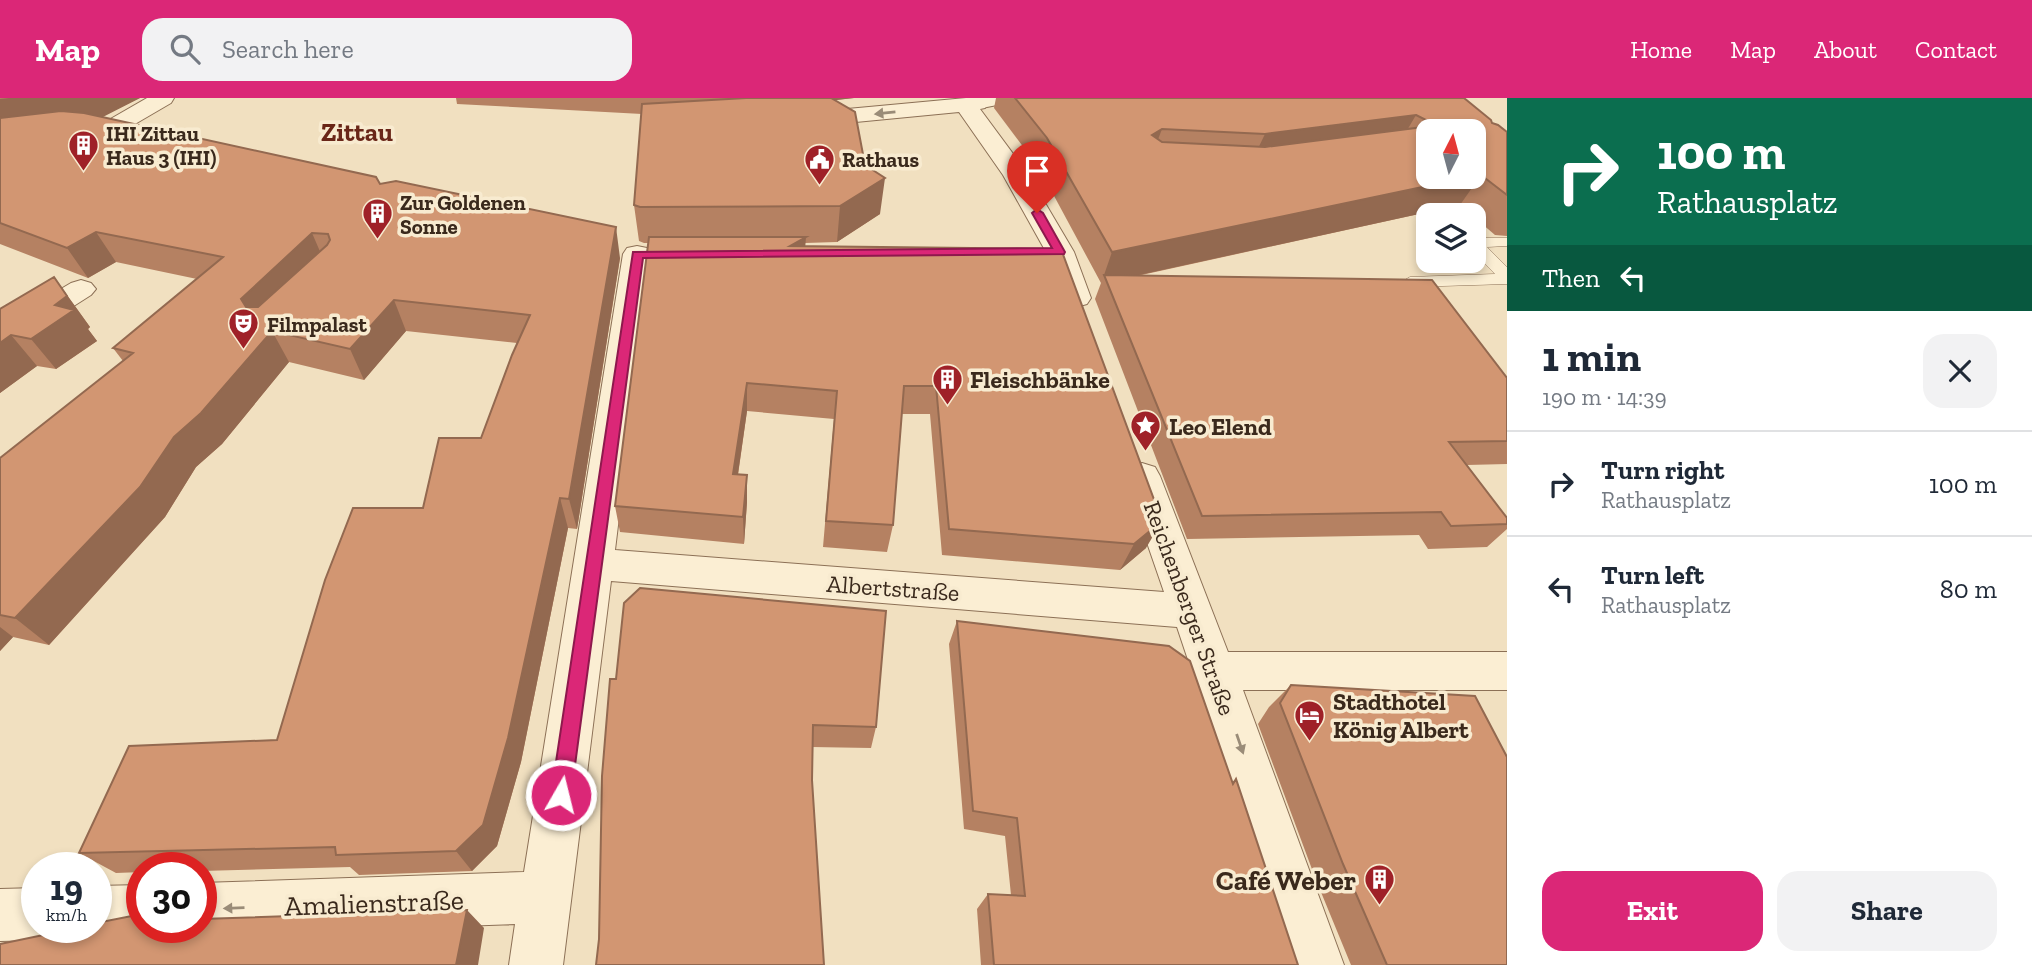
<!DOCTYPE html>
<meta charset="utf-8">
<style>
body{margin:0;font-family:"Zilla Slab",serif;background:#f2f2f3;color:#1f2937;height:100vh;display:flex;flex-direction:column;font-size:26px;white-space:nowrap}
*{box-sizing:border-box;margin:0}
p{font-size:23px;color:#747a83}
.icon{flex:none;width:38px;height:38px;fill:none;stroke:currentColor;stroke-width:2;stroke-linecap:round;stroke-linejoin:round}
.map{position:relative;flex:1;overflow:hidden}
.sheet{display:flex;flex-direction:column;background:#fff;width:525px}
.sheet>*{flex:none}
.guide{background:#0b6e4f;color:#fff;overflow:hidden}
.needle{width:46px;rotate:6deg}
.tools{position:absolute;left:1416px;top:21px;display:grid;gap:14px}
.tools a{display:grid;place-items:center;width:70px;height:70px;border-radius:14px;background:#fff;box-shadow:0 4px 10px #0003;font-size:35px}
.speed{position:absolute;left:21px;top:754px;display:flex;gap:14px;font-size:35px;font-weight:700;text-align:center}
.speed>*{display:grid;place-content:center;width:91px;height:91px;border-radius:50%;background:#fff;box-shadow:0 4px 10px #0003;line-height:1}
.speed small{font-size:18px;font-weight:400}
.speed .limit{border:10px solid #d22;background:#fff;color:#111}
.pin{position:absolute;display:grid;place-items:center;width:60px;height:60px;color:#fff;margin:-72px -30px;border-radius:50% 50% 50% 0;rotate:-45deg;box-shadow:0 0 7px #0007}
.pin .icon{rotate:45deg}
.me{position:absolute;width:77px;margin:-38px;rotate:8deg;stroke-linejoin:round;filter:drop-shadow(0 0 5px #0008)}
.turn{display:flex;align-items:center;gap:24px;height:147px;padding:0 35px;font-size:32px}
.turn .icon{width:91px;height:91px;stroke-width:2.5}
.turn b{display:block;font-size:49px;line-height:60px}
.then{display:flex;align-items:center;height:66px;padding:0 35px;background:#0003;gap:14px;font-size:26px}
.round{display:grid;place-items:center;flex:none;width:74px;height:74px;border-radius:21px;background:#f2f2f3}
.headline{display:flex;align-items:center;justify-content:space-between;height:119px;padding:0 35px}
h1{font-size:42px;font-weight:700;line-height:52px}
.button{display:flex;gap:14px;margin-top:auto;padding:14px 35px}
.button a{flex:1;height:80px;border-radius:21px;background:#db2777;color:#fff;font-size:28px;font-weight:700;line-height:80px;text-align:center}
.button a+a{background:#f2f2f3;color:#1f2937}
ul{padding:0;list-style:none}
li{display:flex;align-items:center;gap:21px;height:105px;padding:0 35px;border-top:2px solid #e0e1e3}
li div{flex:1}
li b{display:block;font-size:26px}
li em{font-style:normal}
header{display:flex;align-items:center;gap:42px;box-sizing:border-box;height:98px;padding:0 35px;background:#db2777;color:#fff}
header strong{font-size:33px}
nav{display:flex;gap:38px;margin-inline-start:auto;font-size:24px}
.search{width:490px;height:63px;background:#f2f2f3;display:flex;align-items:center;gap:18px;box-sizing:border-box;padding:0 24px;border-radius:21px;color:#747a83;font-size:26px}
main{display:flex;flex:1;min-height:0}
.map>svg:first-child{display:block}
</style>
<header>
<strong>Map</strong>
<div class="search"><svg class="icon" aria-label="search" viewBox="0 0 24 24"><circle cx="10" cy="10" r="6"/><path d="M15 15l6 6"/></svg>Search here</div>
<nav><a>Home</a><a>Map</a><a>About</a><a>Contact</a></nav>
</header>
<main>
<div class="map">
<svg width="1507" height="867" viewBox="0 0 1507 867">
<rect width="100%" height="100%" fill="#f1e0c0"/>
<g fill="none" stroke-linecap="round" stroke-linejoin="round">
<defs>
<path id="service" d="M 1474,140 L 1507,140 L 1507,148 L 1487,149 L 1507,169 L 1507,186 L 1410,189 L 1401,184 L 1410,179 L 1495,176 L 1474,155 Z"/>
<path id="pedestrian" d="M 1015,0 L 1012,4 L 977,11 L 970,9 L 967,5 L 972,0 Z"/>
<path id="minor" d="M 147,0 L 174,0 L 171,5 L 123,33 L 107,33 L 103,28 L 107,23 Z
M 966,0 L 990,0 L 985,10 L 980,11 L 1028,76 L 1074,154 L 1091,200 L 1087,206 L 1076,209 L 1065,206 L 1061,200 L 1046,154 L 1003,77 L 959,14 L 804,29 L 796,27 L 792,22 L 796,17 L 804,15 Z
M 637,148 L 647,150 L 651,156 L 615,452 L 1164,494 L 1124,378 L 1129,369 L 1142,365 L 1155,369 L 1160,378 L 1228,554 L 1507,554 L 1507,592 L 1243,592 L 1344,867 L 1290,867 L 1177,529 L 611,483 L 563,867 L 509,867 L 515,826 L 201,837 L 182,830 L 201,830 L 201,785 L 524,774 L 623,156 L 627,150 Z
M 81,182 L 91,185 L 96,191 L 91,197 L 11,248 L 0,251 L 0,227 L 71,185 Z
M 142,787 L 142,830 L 161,830 L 161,832 C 134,843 104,844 77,833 L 76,830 L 96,830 L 96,788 Z
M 37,790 L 37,830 L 58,830 L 56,835 L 37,842 L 0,843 L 0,791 Z"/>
</defs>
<use href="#service" stroke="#8c7056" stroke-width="1"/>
<use href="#pedestrian" stroke="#8c7056" stroke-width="2"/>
<use href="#minor" stroke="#8c7056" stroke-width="2"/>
<use href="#service" fill="#fbeed3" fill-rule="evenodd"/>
<use href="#pedestrian" fill="#fbeed3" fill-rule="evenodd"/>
<use href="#minor" fill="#fbeed3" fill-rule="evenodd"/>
</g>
<path fill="#b58162" d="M 0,0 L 140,0 L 101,19 L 380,86 L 620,160 L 577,431 L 568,430 L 521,664 L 497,748 L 472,773 L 359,777 L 350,769 L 201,773 L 201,770 L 142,770 L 142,774 L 116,775 L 79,755 L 277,642 L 423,410 L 481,340 L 517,245 L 406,233 L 364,282 L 289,264 L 222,346 L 196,369 L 165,419 L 49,547 L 13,539 L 0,553 L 0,360 L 123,263 L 113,250 L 197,181 L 116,164 L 88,180 L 0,146 Z
M 456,0 L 854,0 L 835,2 L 865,67 L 880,116 L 837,144 L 805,145 L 805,149 L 1146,450 L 1120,472 L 942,457 L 930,316 L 902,316 L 893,427 L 887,454 L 823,449 L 834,321 L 747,313 L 738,377 L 747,404 L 744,446 L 620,434 L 615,408 L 649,145 L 644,145 L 639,143 L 634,107 L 642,16 L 457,6 Z
M 996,0 L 1464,0 L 1492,25 L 1507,34 L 1507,138 L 1495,137 L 1474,119 L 1474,117 L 1472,117 L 1460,107 L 1137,178 L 1507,280 L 1507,366 L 1467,367 L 1507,420 L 1507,431 L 1487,449 L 1428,451 L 1419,437 L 1187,441 L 1095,201 L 1101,185 L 1039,70 L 994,10 Z
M 54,179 L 90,229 L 88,231 L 97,243 L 56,271 L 37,268 L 0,295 L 0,211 Z
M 957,523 L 1232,684 L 1236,681 L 1298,867 L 981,867 L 977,811 L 988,796 L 1011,797 L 1005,738 L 964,731 L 949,546 Z
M 610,581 L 876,629 L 871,650 L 812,649 L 599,841 Z
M 1291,587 L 1507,867 L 1351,867 L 1316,782 L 1258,626 L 1269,609 Z"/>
<path fill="#936950" d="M 9,0 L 140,0 L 99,21 L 0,31 L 0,1 Z
M 793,0 L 854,0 L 793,7 Z
M 1416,17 L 1399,46 L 1251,65 L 1265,36 Z
M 1162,31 L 1151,60 L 1152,37 Z
M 1481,77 L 1460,107 L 1107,184 L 1104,177 L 1112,154 Z
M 885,80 L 880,116 L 837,144 L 840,108 Z
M 616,129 L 620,160 L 577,431 L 569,401 Z
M 96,134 L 116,164 L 88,180 L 67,150 Z
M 312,135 L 325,165 L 258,231 L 241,201 Z
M 806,139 L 804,166 L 790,148 Z
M 54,179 L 90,229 L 88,231 L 97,243 L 56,271 L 31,241 Z
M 394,202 L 406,233 L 364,282 L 350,251 Z
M 272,233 L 289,264 L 222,346 L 196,369 L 165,419 L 49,547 L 15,520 L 174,339 Z
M 11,237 L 37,268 L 0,295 L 0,245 Z
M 747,285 L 747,313 L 734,403 L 733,376 Z
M 747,377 L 747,404 L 744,446 L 743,419 Z
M 560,400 L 568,430 L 521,664 L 497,748 L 472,773 L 456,753 Z
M 1162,423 L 1146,450 L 1120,472 L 1134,446 Z
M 0,529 L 13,539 L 0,553 Z
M 467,812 L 484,830 L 478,867 L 456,867 Z"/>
<path fill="#d29672" stroke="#936950" stroke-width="2" fill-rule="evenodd" d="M 746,0 L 831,0 L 855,14 L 865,67 L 885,80 L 840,108 L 640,109 L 634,107 L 642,6 Z
M 1015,0 L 1464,0 L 1491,22 L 1492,25 L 1498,27 L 1507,34 L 1507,97 L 1481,77 L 1474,78 L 1474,33 L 1428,33 L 1428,79 L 1470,79 L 1112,154 L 1047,40 ZM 1416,17 L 1426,22 L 1423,29 L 1265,49 L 1162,44 L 1152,37 L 1162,31 L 1265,36 Z
M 61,13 L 84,15 L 376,79 L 380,86 L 396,83 L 616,129 L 569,401 L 560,400 L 508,640 L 483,727 L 456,753 L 336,757 L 335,749 L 79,755 L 129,648 L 277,642 L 325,482 L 353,410 L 423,410 L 439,340 L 481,340 L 512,257 L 530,217 L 394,202 L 350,251 L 272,233 L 201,315 L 174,339 L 140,389 L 15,520 L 0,517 L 0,360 L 133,255 L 113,250 L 223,159 L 96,134 L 67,150 L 0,125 L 0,20 ZM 312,135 L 328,136 L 330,142 L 327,147 L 258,209 L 246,209 L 241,201 Z
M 649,139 L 806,139 L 790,148 L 1061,151 L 1162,423 L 1134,446 L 949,431 L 936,288 L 904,288 L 893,427 L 826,423 L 837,293 L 747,285 L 733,376 L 747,377 L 743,419 L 615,408 Z
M 1104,177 L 1432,182 L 1507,280 L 1507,343 L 1449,344 L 1507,420 L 1507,426 L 1451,428 L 1441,414 L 1202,418 Z
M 54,179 L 67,198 L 55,207 L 74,212 L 31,241 L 11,237 L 0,245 L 0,211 Z
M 640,490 L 886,513 L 876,629 L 813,627 L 812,682 L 824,867 L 596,867 L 599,841 L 602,678 L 610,581 L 616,581 L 624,505 Z
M 957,523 L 1169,548 L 1190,563 L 1233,686 L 1236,681 L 1298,867 L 994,867 L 988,796 L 1025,798 L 1017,720 L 973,713 Z
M 1291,587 L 1475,598 L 1507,659 L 1507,867 L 1387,867 L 1343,766 L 1280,605 Z
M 467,812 L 456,867 L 0,867 L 0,846 L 77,830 L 96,830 L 96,825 L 142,816 L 142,830 L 201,830 L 201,821 Z"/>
<defs><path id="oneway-solid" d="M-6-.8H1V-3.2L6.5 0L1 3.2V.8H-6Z" transform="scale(1.75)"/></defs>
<g fill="#9a8c78">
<use href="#oneway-solid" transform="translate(885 15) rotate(174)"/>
<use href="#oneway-solid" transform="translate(1240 646) rotate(71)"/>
<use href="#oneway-solid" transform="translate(234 810) rotate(178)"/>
</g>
<path fill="#db2777" stroke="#8e194d" stroke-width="2" d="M 1037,111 L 1043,115 L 1065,154 L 1064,156 L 643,160 L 571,697 L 568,704 L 561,707 L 554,704 L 551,697 L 633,154 L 1052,150 L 1032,115 Z"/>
<defs>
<symbol id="building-pin" viewBox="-11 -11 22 30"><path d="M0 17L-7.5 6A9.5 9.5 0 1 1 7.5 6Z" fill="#9f2128" stroke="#f8ebd0"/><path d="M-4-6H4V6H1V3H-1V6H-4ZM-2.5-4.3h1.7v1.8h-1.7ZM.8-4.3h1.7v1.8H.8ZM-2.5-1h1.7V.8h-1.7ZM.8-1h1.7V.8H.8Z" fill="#fff"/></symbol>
<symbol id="civic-pin" viewBox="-11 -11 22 30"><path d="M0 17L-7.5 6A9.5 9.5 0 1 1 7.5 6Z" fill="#9f2128" stroke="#f8ebd0"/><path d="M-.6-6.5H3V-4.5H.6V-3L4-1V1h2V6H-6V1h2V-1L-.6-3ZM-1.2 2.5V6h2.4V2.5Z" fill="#fff"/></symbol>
<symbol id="theatre-pin" viewBox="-11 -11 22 30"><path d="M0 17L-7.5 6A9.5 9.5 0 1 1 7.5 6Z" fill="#9f2128" stroke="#f8ebd0"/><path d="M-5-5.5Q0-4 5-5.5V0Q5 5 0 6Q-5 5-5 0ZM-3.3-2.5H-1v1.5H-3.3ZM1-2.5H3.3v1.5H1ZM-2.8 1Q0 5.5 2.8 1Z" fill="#fff"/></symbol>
<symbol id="sight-pin" viewBox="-11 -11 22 30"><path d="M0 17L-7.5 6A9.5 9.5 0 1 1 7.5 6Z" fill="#9f2128" stroke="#f8ebd0"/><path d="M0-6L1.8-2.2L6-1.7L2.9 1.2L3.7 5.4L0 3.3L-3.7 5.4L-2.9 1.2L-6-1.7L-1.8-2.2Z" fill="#fff"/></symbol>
<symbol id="hotel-pin" viewBox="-11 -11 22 30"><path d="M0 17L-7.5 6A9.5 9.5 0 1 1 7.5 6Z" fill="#9f2128" stroke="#f8ebd0"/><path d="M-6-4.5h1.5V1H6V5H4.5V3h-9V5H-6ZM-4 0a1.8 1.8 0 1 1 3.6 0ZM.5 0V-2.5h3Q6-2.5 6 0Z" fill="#fff"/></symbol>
</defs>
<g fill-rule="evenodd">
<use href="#building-pin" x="66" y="30" width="35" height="47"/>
<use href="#civic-pin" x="802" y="44" width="35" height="47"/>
<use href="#building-pin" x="360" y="98" width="35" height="47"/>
<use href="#theatre-pin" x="226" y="208" width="35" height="47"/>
<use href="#building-pin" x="930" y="264" width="35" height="47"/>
<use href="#sight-pin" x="1128" y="310" width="35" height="47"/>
<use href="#hotel-pin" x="1292" y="600" width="35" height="47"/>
<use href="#building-pin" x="1362" y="764" width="35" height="47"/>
</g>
<g text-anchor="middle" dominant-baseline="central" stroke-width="7" stroke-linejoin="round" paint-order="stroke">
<g font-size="21" font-weight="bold" fill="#3a291c" stroke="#f8ebd0" text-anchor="start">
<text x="106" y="35">IHI Zittau<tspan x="106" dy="24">Haus 3 (IHI)</tspan></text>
<text x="842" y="61">Rathaus</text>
<text x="400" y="104">Zur Goldenen<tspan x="400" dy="24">Sonne</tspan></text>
<text x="267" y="226">Filmpalast</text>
</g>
<g font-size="24" font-weight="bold" fill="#3a291c" stroke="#f8ebd0" text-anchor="start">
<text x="970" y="281">Fleischbänke</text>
<text x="1169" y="328">Leo Elend</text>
<text x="1333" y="603">Stadthotel<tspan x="1333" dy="28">König Albert</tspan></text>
</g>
<g font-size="24" fill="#3a291c" stroke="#f8ebd0">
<text transform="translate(893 490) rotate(4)">Albertstraße</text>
<text transform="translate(1190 510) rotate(70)">Reichenberger Straße</text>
</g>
<g font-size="26" font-weight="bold" fill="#6a2618" stroke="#f8ebd0">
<text x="357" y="34">Zittau</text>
</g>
<g font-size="28" font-weight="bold" fill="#3a291c" stroke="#f8ebd0" text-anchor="end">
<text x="1356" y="782">Café Weber</text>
</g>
<g font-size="28" fill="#3a291c" stroke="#f8ebd0">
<text transform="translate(374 805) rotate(-2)">Amalienstraße</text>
</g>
</g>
</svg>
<div class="tools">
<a><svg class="needle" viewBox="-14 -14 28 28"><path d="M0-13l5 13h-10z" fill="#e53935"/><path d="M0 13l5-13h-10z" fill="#747a83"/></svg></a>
<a><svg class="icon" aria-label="layers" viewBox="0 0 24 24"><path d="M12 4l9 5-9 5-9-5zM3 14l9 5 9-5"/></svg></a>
</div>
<div class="speed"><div>19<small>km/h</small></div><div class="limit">30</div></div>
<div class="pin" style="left:1037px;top:115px;background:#d93025"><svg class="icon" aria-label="arrive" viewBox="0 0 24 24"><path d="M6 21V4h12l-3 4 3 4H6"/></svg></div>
<svg class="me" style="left:561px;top:697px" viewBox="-20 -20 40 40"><circle r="17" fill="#db2777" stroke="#fff" stroke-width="3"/><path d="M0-11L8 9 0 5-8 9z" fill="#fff"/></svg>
</div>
<section class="sheet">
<div class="guide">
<div class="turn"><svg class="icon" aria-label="right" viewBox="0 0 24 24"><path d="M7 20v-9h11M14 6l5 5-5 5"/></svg><div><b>100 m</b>Rathausplatz</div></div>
<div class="then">Then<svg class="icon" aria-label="left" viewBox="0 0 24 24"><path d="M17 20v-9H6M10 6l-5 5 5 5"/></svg></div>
</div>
<div class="headline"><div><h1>1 min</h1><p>190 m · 14:39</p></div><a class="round"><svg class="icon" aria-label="close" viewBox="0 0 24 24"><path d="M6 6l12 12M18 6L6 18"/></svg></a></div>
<ul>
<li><svg class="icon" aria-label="right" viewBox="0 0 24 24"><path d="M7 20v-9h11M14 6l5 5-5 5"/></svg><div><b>Turn right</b><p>Rathausplatz</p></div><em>100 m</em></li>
<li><svg class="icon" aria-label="left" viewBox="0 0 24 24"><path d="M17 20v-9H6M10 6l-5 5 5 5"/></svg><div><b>Turn left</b><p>Rathausplatz</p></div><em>80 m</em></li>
</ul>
<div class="button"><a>Exit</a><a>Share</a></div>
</section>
</main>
